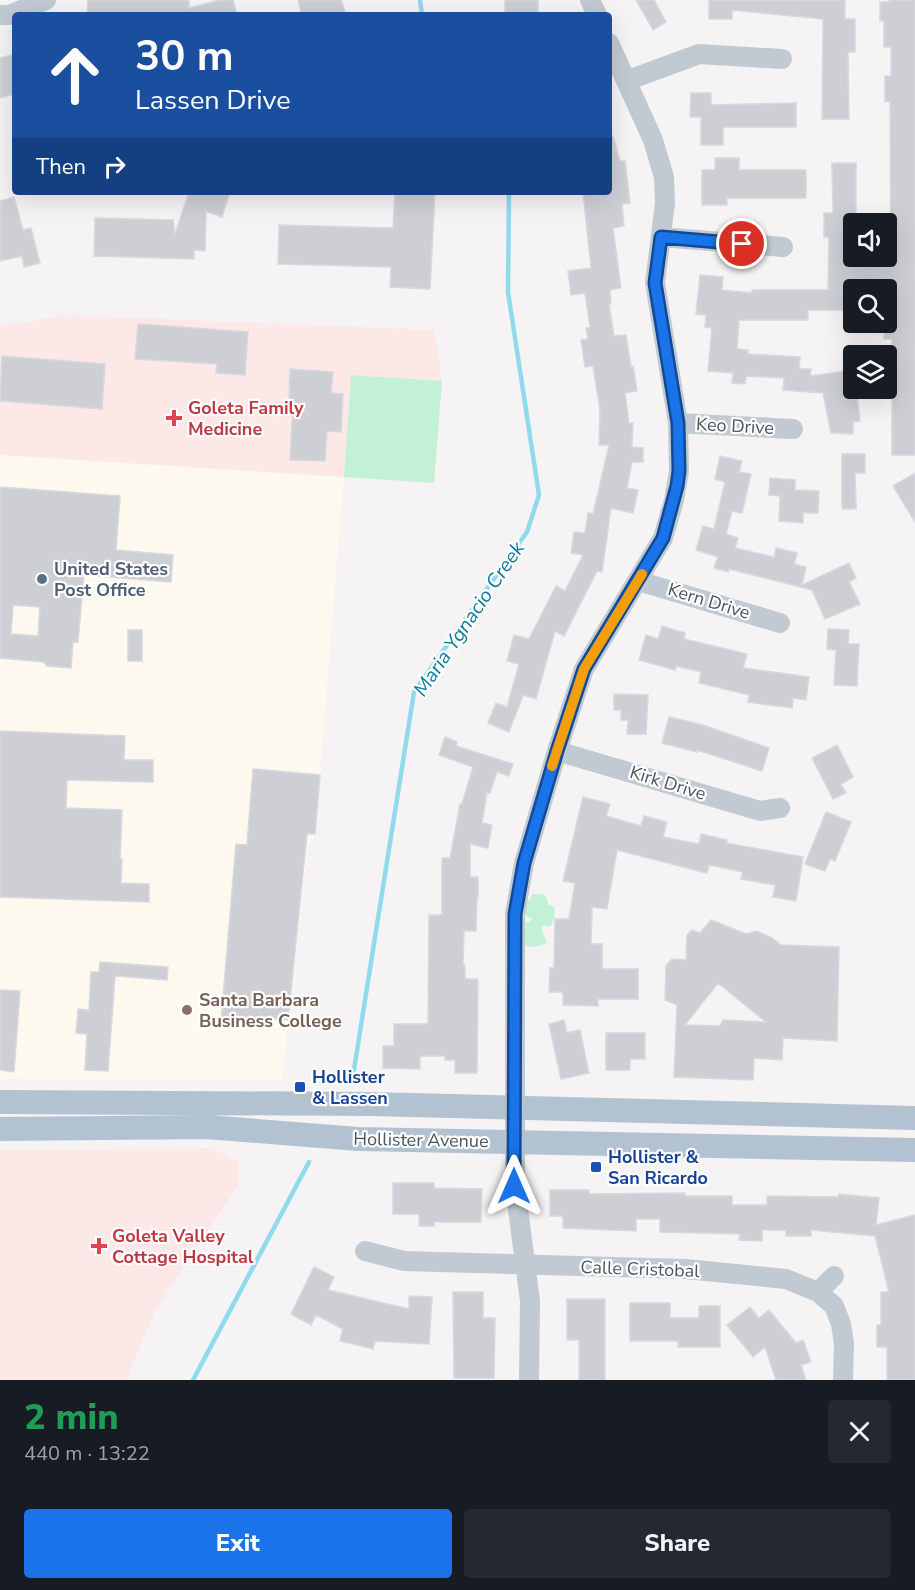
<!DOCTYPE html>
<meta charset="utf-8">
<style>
body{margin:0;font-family:"Nunito Sans",sans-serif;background:#242831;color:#f1f3f6;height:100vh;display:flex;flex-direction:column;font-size:22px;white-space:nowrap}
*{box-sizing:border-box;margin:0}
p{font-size:20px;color:#9ea1a6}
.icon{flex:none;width:33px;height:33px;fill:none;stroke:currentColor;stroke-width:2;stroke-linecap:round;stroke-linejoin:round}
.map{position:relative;height:1380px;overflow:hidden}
.sheet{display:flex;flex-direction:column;background:#171b24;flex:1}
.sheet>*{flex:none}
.guide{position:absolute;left:12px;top:12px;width:600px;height:183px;border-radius:6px;box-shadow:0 6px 24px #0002;background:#1a4fa0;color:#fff;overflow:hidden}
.tools{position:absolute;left:843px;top:213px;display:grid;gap:12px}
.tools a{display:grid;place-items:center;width:54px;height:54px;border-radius:6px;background:#171b24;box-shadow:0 6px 24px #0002;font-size:30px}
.pin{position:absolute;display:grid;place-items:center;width:51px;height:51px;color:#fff;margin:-26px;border:3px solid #fff;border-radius:50%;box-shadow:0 2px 6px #0007}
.me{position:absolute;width:66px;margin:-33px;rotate:0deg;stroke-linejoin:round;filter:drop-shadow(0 0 4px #0008)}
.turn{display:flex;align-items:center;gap:21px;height:126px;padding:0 24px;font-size:27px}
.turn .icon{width:78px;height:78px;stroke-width:2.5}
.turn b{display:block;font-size:42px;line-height:51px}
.then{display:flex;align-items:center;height:57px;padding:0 24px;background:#0003;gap:12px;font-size:22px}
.round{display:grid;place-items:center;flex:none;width:63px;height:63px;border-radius:6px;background:#242831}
.summary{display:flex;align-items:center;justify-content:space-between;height:102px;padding:0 24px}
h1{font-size:36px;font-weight:800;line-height:45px;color:#1e9e55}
.action{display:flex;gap:12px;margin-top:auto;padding:12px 24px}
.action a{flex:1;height:69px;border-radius:6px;background:#1a73e8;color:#fff;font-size:24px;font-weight:800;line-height:69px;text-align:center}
.action a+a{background:#242831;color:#f1f3f6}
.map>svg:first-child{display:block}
</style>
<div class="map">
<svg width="915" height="1380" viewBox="0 0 915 1380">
<rect width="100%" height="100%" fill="#f5f3f3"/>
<path fill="#fdf9ef" d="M 0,455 L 344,477 L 315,835 L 307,851 L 282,1080 L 0,1079 Z"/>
<path fill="#fce8e6" d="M 63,315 L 434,330 L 442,381 L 351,375 L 344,477 L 0,455 L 0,323 L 20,324 Z
M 212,1148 L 229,1158 L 239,1161 L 239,1184 L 156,1309 L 126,1380 L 0,1380 L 0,1150 Z"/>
<path fill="#c3f1d5" d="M 351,375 L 442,381 L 434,483 L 344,477 Z
M 532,894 L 542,894 L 547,898 L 548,905 L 554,907 C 556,913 554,923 549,927 L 543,925 L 541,928 L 547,943 L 535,947 L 524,946 L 522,922 L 530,922 L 532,917 L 529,918 L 521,912 L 526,899 L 530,900 Z"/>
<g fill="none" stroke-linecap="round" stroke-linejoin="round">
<path stroke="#90daee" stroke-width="4.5" d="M 420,0 L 422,15
M 352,1082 L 414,692 L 527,532 L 539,495 L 508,292 L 509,192
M 193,1380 L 309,1162"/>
</g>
<path fill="#cdcfd5" stroke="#d7d9de" stroke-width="1.5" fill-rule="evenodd" d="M 88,0 L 189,0 L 189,8 L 220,0 L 233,0 L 237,15 L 87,15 Z
M 298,0 L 341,0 L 346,15 L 302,15 Z
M 505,0 L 538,0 L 538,13 L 505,13 Z
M 636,0 L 654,0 L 666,22 L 653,30 Z
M 709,0 L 845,0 L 845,19 L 855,19 L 855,52 L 848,52 L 849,119 L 822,119 L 823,19 L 732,10 L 732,19 L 709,19 Z
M 889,0 L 915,0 L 915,455 L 892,455 L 892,339 L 884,339 L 884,322 L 886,322 L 886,315 L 888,315 L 888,282 L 857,282 L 857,290 L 854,290 L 854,310 L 808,310 L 808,320 L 739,320 L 737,349 L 748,350 L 748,354 L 800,357 L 799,369 L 811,369 L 810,376 L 854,370 L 854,388 L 856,388 L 860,421 L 853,422 L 853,434 L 831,433 L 823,393 L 783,390 L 784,378 L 746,376 L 745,384 L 732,383 L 733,373 L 708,371 L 712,328 L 705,327 L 706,315 L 696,314 L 700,275 L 723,277 L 722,290 L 752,293 L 752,290 L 828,290 L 829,237 L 824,237 L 824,213 L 833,213 L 832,163 L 856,163 L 856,224 L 844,224 L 844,250 L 854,250 L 854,256 L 857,256 L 857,267 L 891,267 L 890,101 L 885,102 L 885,76 L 891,76 L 891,47 L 884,47 L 884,21 L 880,21 L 880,2 L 889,2 Z
M 15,54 L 15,94 L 0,98 L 0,58 Z
M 691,93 L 711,93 L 711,105 L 796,103 L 796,127 L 723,127 L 723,145 L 701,145 L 701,117 L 690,117 Z
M 613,136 L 620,161 L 625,161 L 630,203 L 622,204 L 624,226 L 613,228 L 621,288 L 610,290 L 611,304 L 609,304 L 614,336 L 626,335 L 631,367 L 633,366 L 637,391 L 625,393 L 629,423 L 633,423 L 632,447 L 643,448 L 643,462 L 632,462 L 627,488 L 638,490 L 633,513 L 611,508 L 602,572 L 597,571 L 564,636 L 555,631 L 536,699 L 523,695 L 509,732 L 488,723 L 496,703 L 507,707 L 519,664 L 507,661 L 514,635 L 529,639 L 556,586 L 565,591 L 583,555 L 571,553 L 574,532 L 585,533 L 588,513 L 593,514 L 609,445 L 599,445 L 600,410 L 593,366 L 585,367 L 581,340 L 588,339 L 586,328 L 590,328 L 585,293 L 571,295 L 568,271 L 591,268 L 583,192 L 609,192 L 609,137 Z
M 715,158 L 739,158 L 739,170 L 806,170 L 806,198 L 727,198 L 727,205 L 702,205 L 702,170 L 715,170 Z
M 189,192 L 230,192 L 222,217 L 206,211 L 205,251 L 194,250 L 194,259 L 94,256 L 95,218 L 173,220 L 175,234 Z
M 395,192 L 435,192 L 430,289 L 390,287 L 391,267 L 278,264 L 279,225 L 393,228 Z
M 14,197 L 23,230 L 31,228 L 40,263 L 24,267 L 22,256 L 0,261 L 0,201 Z
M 138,324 L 248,332 L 245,375 L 216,373 L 217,364 L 135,359 Z
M 2,356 L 105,364 L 102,409 L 0,401 Z
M 290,369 L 333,372 L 331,393 L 343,394 L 341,432 L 327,431 L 325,461 L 290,460 L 293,403 L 289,402 Z
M 842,454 L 865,454 L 865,473 L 855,473 L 856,509 L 842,509 Z
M 720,456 L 742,461 L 739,472 L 751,474 L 742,513 L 732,511 L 726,534 L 738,538 L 735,548 L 774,557 L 776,548 L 797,553 L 794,564 L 806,567 L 802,585 L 849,563 L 856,578 L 849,582 L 860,604 L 825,619 L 812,590 L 729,569 L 728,572 L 714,568 L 718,557 L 696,550 L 703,526 L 714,529 L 725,482 L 715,479 Z
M 915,473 L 915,522 L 893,486 Z
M 770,478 L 795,480 L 795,490 L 819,491 L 818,513 L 803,513 L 803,523 L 779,521 L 780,496 L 769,495 Z
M 0,487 L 120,496 L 116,550 L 173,555 L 171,582 L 84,575 L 78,642 L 73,642 L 71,668 L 47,666 L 44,662 L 0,658 ZM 13,605 L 40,607 L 38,636 L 11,634 Z
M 662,626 L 685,633 L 684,639 L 747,654 L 743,668 L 809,677 L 806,700 L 793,698 L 792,708 L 748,702 L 749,695 L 699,683 L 701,672 L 676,666 L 675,670 L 639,660 L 646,635 L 658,639 Z
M 828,629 L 849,630 L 848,644 L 859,644 L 857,686 L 834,685 L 836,650 L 827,649 Z
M 128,630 L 142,630 L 142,661 L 128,661 Z
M 614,694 L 648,695 L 646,734 L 627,734 L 628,720 L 621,720 L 621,710 L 614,710 Z
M 669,717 L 703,725 L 769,748 L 762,771 L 697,750 L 697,752 L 662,743 Z
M 0,731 L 125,736 L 124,760 L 153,760 L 153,782 L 67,780 L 66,808 L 122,810 L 120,859 L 122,859 L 121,883 L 149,884 L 149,902 L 0,897 Z
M 445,737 L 457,742 L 456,746 L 513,764 L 509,776 L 497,772 L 490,793 L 487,792 L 482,823 L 492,825 L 488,848 L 470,844 L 470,877 L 478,877 L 478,897 L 477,897 L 476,931 L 464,931 L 463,965 L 465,965 L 465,979 L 478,979 L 477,1073 L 455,1073 L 455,1060 L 445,1060 L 445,1056 L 420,1056 L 420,1069 L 383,1068 L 383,1046 L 394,1046 L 394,1024 L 428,1024 L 429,915 L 442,915 L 442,858 L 450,858 L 460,804 L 462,804 L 473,767 L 439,755 Z
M 837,745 L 853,777 L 841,784 L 846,793 L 833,799 L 812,758 Z
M 253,769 L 320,775 L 315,834 L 307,834 L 288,1020 L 264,1018 L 263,1024 L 221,1021 L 236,844 L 247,845 Z
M 583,797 L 610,804 L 606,816 L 641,826 L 644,816 L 667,822 L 663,837 L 699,844 L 701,834 L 727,840 L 726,843 L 803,857 L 796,901 L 773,897 L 775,885 L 741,879 L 743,872 L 709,865 L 707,873 L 617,850 L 607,909 L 592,907 L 591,944 L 602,944 L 602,969 L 638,969 L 638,999 L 598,999 L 598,1006 L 563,1005 L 563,992 L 549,992 L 550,968 L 554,968 L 555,919 L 569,919 L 575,883 L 563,881 Z
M 826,812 L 851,822 L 835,861 L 830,859 L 825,871 L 805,864 Z
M 711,920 L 746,934 L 757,931 L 772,938 L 781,945 L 839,947 L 837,1041 L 783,1038 L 782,1060 L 754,1058 L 753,1080 L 674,1077 L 677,1005 L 665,1000 L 666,966 L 672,959 L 686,960 L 687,935 L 692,930 L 700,933 ZM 718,983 L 766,1022 L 723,1020 L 720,1026 L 685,1025 Z
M 100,962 L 168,967 L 167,980 L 115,976 L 108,1071 L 85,1070 L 87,1034 L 76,1033 L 78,1009 L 89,1010 L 91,972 L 99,972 Z
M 0,990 L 20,991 L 14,1072 L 0,1070 Z
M 564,1020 L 567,1033 L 580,1030 L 589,1073 L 561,1079 L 549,1024 Z
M 606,1033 L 645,1033 L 645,1059 L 630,1059 L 630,1070 L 606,1070 Z
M 393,1183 L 434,1183 L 434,1188 L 482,1189 L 481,1222 L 434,1222 L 434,1226 L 419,1226 L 419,1214 L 393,1214 Z
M 550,1190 L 589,1190 L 589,1194 L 685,1193 L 685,1196 L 732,1196 L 732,1205 L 767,1205 L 767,1196 L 838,1197 L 839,1194 L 879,1198 L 876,1225 L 915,1215 L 915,1380 L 887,1380 L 887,1347 L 877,1347 L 877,1325 L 881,1325 L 881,1292 L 889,1292 L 875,1236 L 811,1230 L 811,1236 L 786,1236 L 786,1230 L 762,1230 L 762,1241 L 739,1240 L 740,1234 L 660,1232 L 660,1219 L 636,1219 L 636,1231 L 563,1228 L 563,1216 L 550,1216 Z
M 314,1267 L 334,1277 L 328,1290 L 409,1309 L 409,1296 L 432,1297 L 429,1344 L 375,1341 L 373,1349 L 340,1341 L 343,1329 L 316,1315 L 311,1325 L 291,1314 Z
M 453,1292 L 483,1292 L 483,1318 L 495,1318 L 494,1378 L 454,1378 Z
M 567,1299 L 605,1299 L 605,1380 L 579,1380 L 579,1340 L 567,1340 Z
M 630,1303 L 670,1303 L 670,1318 L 699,1318 L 699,1306 L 720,1306 L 720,1347 L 678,1347 L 678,1341 L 630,1341 Z
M 750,1307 L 759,1318 L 769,1310 L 796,1343 L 803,1340 L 811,1362 L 801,1365 L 806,1380 L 776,1380 L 765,1347 L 753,1357 L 727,1325 Z"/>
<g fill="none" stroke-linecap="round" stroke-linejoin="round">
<path stroke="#c1cad2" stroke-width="20" d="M 590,0 L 597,15
M 0,15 L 9,15 L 46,0
M 626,81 L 699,54 L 782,59
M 661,237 L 783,247
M 678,423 L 793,429
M 638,581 L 780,623
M 557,751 L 760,811 L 780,808
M 365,1251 L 404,1261 L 685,1269 L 786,1279 L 818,1292 L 834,1306 L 841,1324 L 844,1344 L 843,1380
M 818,1292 L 834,1276
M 529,1380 L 530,1301 L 515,1186 L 515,914 L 524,863 L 557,751 L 584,669 L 663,538 L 674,500 L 679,471 L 678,423 L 655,283 L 665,203 L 664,177 L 653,140 L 609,43"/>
<path stroke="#b3c2d1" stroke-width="24" d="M 0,1102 L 371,1104 L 915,1118
M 0,1129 L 207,1127 L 358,1139 L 915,1150"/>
</g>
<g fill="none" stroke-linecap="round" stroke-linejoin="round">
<defs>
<path id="route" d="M 514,1186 L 515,914 L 524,863 L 557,751 L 584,669 L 663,538 L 677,486 L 679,471 L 678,423 L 655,283 L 661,237 L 742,244"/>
</defs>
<use href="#route" stroke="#114b97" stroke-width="15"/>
<use href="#route" stroke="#1a73e8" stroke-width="10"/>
<path stroke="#f59e0b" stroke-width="10" d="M 552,766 L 584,669 L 642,574"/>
</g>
<g fill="#e0444e" stroke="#fff" stroke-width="2">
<path d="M171 409h6v6h6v6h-6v6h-6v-6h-6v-6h6z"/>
<path d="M96 1237h6v6h6v6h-6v6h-6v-6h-6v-6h6z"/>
</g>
<circle fill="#5c6f8a" stroke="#fff" stroke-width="2" cx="42" cy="579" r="6"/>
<circle fill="#8d6e63" stroke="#fff" stroke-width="2" cx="187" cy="1010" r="6"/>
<g fill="#1a4fb4" stroke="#fff" stroke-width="2">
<rect x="294" y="1081" width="12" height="12" rx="3"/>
<rect x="590" y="1161" width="12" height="12" rx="3"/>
</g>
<g text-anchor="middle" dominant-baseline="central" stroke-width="4.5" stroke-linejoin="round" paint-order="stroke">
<g font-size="18" font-weight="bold" fill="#be3a42" stroke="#fff" text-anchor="start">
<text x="188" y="408">Goleta Family<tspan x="188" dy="21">Medicine</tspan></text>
<text x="112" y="1236">Goleta Valley<tspan x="112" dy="21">Cottage Hospital</tspan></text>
</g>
<g font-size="18" fill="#4a5661" stroke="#fff">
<text transform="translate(735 426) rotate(3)">Keo Drive</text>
<text transform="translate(709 601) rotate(17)">Kern Drive</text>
<text transform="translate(668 783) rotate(17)">Kirk Drive</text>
<text transform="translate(421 1140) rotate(1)">Hollister Avenue</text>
<text transform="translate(640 1269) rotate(2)">Calle Cristobal</text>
</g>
<g font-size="18" font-weight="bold" fill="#4e5e75" stroke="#fff" text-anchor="start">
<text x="54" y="569">United States<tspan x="54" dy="21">Post Office</tspan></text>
</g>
<g font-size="18" font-weight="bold" fill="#785e54" stroke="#fff" text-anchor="start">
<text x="199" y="1000">Santa Barbara<tspan x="199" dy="21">Business College</tspan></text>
</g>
<g font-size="18" font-weight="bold" fill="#164399" stroke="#fff" text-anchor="start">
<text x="312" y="1077">Hollister<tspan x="312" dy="21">&amp; Lassen</tspan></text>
<text x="608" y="1157">Hollister &amp;<tspan x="608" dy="21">San Ricardo</tspan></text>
</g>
<g font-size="20" font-style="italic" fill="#0c7c9b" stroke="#fff">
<text transform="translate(469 619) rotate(-56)">Maria Ygnacio Creek</text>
</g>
</g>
</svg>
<div class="tools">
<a><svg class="icon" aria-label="sound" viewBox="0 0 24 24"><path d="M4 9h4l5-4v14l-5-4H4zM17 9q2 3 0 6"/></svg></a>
<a><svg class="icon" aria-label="search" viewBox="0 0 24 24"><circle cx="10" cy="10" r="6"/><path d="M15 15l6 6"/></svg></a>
<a><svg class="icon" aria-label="layers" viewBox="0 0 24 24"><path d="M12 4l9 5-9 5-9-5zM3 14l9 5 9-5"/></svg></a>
</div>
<div class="pin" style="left:742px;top:244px;background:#d93025"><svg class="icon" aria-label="arrive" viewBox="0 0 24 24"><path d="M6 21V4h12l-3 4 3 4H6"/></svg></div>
<svg class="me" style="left:514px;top:1186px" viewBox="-20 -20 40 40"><path d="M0-17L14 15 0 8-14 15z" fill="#1a73e8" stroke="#fff" stroke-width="4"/></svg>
<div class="guide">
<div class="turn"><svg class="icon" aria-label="ahead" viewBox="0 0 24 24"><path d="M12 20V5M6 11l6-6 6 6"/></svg><div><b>30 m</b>Lassen Drive</div></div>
<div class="then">Then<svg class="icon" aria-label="right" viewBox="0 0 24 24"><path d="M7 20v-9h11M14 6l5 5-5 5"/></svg></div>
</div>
</div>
<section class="sheet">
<div class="summary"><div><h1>2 min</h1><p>440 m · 13:22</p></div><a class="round"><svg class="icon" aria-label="close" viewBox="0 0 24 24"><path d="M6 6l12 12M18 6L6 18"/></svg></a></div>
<div class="action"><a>Exit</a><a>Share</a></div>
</section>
